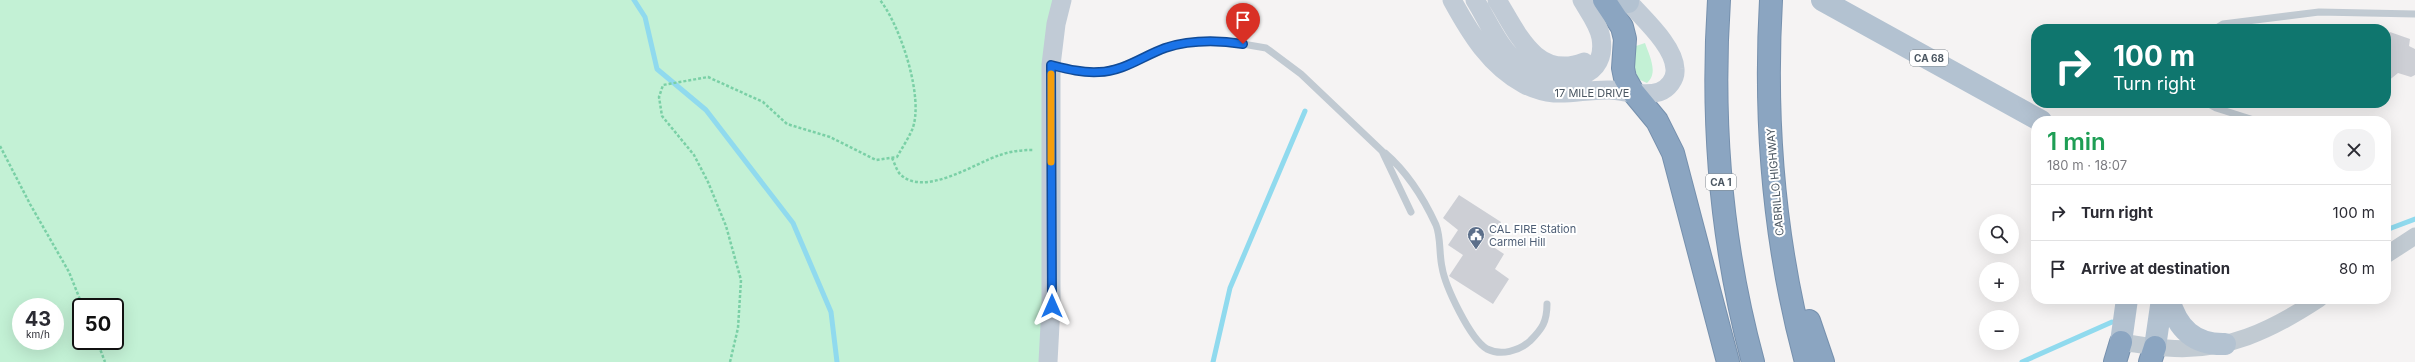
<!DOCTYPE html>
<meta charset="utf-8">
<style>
body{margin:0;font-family:Inter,sans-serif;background:#f2f2f3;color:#2b2b33;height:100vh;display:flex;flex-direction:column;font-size:15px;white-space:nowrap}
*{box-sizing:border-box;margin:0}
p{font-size:13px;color:#7c7c81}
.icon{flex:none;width:22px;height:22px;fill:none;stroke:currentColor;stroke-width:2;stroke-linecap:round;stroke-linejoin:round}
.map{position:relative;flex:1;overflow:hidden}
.details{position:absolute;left:2031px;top:116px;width:360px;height:188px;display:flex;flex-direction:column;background:#fff;border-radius:16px;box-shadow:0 4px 16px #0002}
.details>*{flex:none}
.guide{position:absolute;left:2031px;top:24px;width:360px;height:84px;border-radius:16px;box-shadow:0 4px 16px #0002;background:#0f766e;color:#fff;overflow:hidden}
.tools{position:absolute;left:1979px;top:214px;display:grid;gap:8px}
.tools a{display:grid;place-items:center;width:40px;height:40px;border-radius:50%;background:#fff;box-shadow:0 4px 16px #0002;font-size:20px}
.speed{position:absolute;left:12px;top:298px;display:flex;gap:8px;font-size:20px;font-weight:700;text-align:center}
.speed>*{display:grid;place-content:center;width:52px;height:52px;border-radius:50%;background:#fff;box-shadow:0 4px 16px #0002;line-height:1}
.speed small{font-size:10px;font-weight:400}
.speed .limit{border:2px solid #111;border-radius:6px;background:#fff;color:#111}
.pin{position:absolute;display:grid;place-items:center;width:34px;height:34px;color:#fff;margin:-41px -17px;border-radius:50% 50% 50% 0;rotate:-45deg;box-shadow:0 0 4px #0007}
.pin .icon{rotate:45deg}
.me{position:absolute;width:44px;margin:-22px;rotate:0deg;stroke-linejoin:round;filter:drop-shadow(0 0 3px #0008)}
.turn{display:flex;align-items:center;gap:14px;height:84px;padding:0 16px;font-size:18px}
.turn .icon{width:52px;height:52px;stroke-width:2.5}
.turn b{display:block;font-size:28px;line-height:34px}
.round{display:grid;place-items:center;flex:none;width:42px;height:42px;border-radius:16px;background:#f2f2f3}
.overview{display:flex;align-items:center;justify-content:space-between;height:68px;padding:0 16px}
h1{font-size:24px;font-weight:600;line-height:30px;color:#1e9e55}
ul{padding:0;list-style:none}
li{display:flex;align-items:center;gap:12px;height:56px;padding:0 16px;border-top:1px solid #e1e1e2}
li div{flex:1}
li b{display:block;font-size:15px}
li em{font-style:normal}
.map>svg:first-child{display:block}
</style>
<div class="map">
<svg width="2415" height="362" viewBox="0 0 2415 362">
<rect width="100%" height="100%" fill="#f5f3f3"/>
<path fill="#c3f1d5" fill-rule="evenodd" d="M 0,0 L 1062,0 L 1048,362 L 0,362 ZM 21,307 L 55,307 L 55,341 L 21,341 ZM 81,307 L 115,307 L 115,341 L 81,341 Z
M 1645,43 C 1649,55 1659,73 1647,83 L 1638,79 L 1634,66 L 1636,46 Z"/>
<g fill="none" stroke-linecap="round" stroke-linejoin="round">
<path stroke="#90daee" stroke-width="5" d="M 634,0 L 645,17 L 657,69 L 706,110 L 793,223 L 831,312 L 837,362
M 2386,230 L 2415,219
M 1213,362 L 1230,288 L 1305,111
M 2022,362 L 2112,322"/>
</g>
<path fill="#cdcfd5" d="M 2390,32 L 2410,39 L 2409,46 L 2415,49 L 2415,75 L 2411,77 L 2398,73 L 2387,82 L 2386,35 Z
M 1459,195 L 1501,222 L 1489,244 L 1504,254 L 1495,269 L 1509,279 L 1493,304 L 1449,276 L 1463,255 L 1448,245 L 1458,230 L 1443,218 Z"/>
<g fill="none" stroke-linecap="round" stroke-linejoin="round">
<defs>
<path id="motorway" d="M 1604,0 L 1622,27 L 1625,39 L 1623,68 L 1625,78 L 1633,92 L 1657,121 L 1673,153 L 1728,362
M 1719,0 C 1711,121 1721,244 1753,362
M 1771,0 C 1764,122 1774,244 1806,362
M 1809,321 L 1823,362
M 2115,362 L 2121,342
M 2150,362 L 2155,347"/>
</defs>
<use href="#motorway" stroke="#7690ad" stroke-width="24"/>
<path stroke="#7ad0a6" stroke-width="2.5" stroke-dasharray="3 2" stroke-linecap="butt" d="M 0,146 L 30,204 L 69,272 L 83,307
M 892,158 C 894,162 897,171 900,174 C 924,198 975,163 1000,155 C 1011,151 1022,150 1033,150
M 97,341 L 105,362
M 730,362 L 738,328 L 741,280 L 726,226 L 708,182 L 694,155 L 662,116 L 659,97 L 663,85 L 708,77 L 763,102 L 787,124 L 830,137 L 876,160 L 897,157 C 902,148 908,139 912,130 C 925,99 900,25 880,0"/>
<path stroke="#c1cad2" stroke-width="7" d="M 2215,29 L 2223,24 L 2319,12 L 2415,14
M 1053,65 L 1076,71 L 1100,72 L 1120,67 L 1165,48 L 1195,41 L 1231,42 L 1266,48 L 1301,74 L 1382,151 L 1411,212
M 2207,103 L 2216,108 L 2257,121
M 1385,153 C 1407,172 1424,199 1436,225 C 1441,237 1439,254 1442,267 C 1445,286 1470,339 1487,349 C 1501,356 1519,351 1530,341 C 1542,329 1547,322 1547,304"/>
<path stroke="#c1cad2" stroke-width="17" d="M 2386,255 L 2415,236
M 2121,342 C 2136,344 2152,347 2167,348 C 2225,353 2272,330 2319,299"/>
<path stroke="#c1cbd6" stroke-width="19" d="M 1452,0 C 1470,33 1490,66 1524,84 C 1556,101 1578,89 1610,90 C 1625,91 1644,97 1659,92 C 1668,89 1676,79 1675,69 C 1674,45 1642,18 1627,0
M 1475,0 C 1488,21 1500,50 1520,65 C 1547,85 1609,87 1601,38 C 1599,25 1589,12 1582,0
M 1497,0 C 1517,32 1536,81 1584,62
M 1048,362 L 1051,306 L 1051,65 L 1056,24 L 1062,0"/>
<path stroke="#b3c2d1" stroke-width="22" d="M 1628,0 L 1628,2
M 1822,0 L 2041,121
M 2169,299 C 2177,328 2194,345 2225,344
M 2121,342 L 2127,299
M 2155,347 L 2162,299"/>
<use href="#motorway" stroke="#8ba5c1" stroke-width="22"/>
</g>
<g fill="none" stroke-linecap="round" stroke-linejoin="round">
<defs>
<path id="route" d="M 1052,306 L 1051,65 C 1067,69 1082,73 1099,72 C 1122,72 1143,56 1165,48 C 1190,40 1217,40 1243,44"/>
</defs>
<use href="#route" stroke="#114b97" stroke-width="10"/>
<use href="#route" stroke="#1a73e8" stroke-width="7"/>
<path stroke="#f59e0b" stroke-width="7" d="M 1051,162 L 1051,74"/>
</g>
<defs>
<symbol id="civic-pin" viewBox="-11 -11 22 30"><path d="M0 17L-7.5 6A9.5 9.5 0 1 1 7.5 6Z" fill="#5c6f8a" stroke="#fff"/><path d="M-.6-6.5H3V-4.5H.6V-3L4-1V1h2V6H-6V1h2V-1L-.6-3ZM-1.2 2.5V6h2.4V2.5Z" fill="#fff"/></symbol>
</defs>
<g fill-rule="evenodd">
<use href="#civic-pin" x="1466" y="225" width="20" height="27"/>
</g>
<g text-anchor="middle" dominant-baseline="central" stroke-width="4" stroke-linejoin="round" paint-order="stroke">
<g fill="#fff" stroke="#808990" stroke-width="1">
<rect x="1910" y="50" width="38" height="16" rx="3"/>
<rect x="1706" y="174" width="30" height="16" rx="3"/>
</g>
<g font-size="10" font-weight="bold" fill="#4a5661">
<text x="1929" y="58">CA 68</text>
<text x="1721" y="182">CA 1</text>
</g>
<g font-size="11" fill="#4a5661" stroke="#fff">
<text x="1592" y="93">17 MILE DRIVE</text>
<text transform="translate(1775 182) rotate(-95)">CABRILLO HIGHWAY</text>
</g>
<g font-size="11" fill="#4e5e75" stroke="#fff" text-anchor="start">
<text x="1489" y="229">CAL FIRE Station<tspan x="1489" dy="13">Carmel Hill</tspan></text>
</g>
</g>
</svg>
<div class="tools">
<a><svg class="icon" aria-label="search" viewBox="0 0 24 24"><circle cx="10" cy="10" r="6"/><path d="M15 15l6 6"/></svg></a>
<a>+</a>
<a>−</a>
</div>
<div class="speed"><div>43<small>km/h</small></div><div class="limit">50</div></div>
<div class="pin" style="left:1243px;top:44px;background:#d93025"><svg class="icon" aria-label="arrive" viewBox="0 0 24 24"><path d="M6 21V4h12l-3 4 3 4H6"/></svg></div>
<svg class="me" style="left:1052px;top:306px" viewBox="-20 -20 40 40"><path d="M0-17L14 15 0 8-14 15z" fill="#1a73e8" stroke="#fff" stroke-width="4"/></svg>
<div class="guide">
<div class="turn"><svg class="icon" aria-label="right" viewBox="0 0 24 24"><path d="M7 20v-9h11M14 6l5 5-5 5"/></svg><div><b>100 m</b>Turn right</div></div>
</div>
<section class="details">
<div class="overview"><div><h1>1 min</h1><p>180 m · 18:07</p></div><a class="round"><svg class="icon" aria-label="close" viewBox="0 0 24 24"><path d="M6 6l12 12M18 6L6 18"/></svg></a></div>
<ul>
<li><svg class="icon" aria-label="right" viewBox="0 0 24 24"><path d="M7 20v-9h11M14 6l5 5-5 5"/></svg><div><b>Turn right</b></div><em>100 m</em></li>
<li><svg class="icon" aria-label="arrive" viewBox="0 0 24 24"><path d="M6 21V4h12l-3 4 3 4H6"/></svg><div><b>Arrive at destination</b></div><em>80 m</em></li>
</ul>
</section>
</div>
